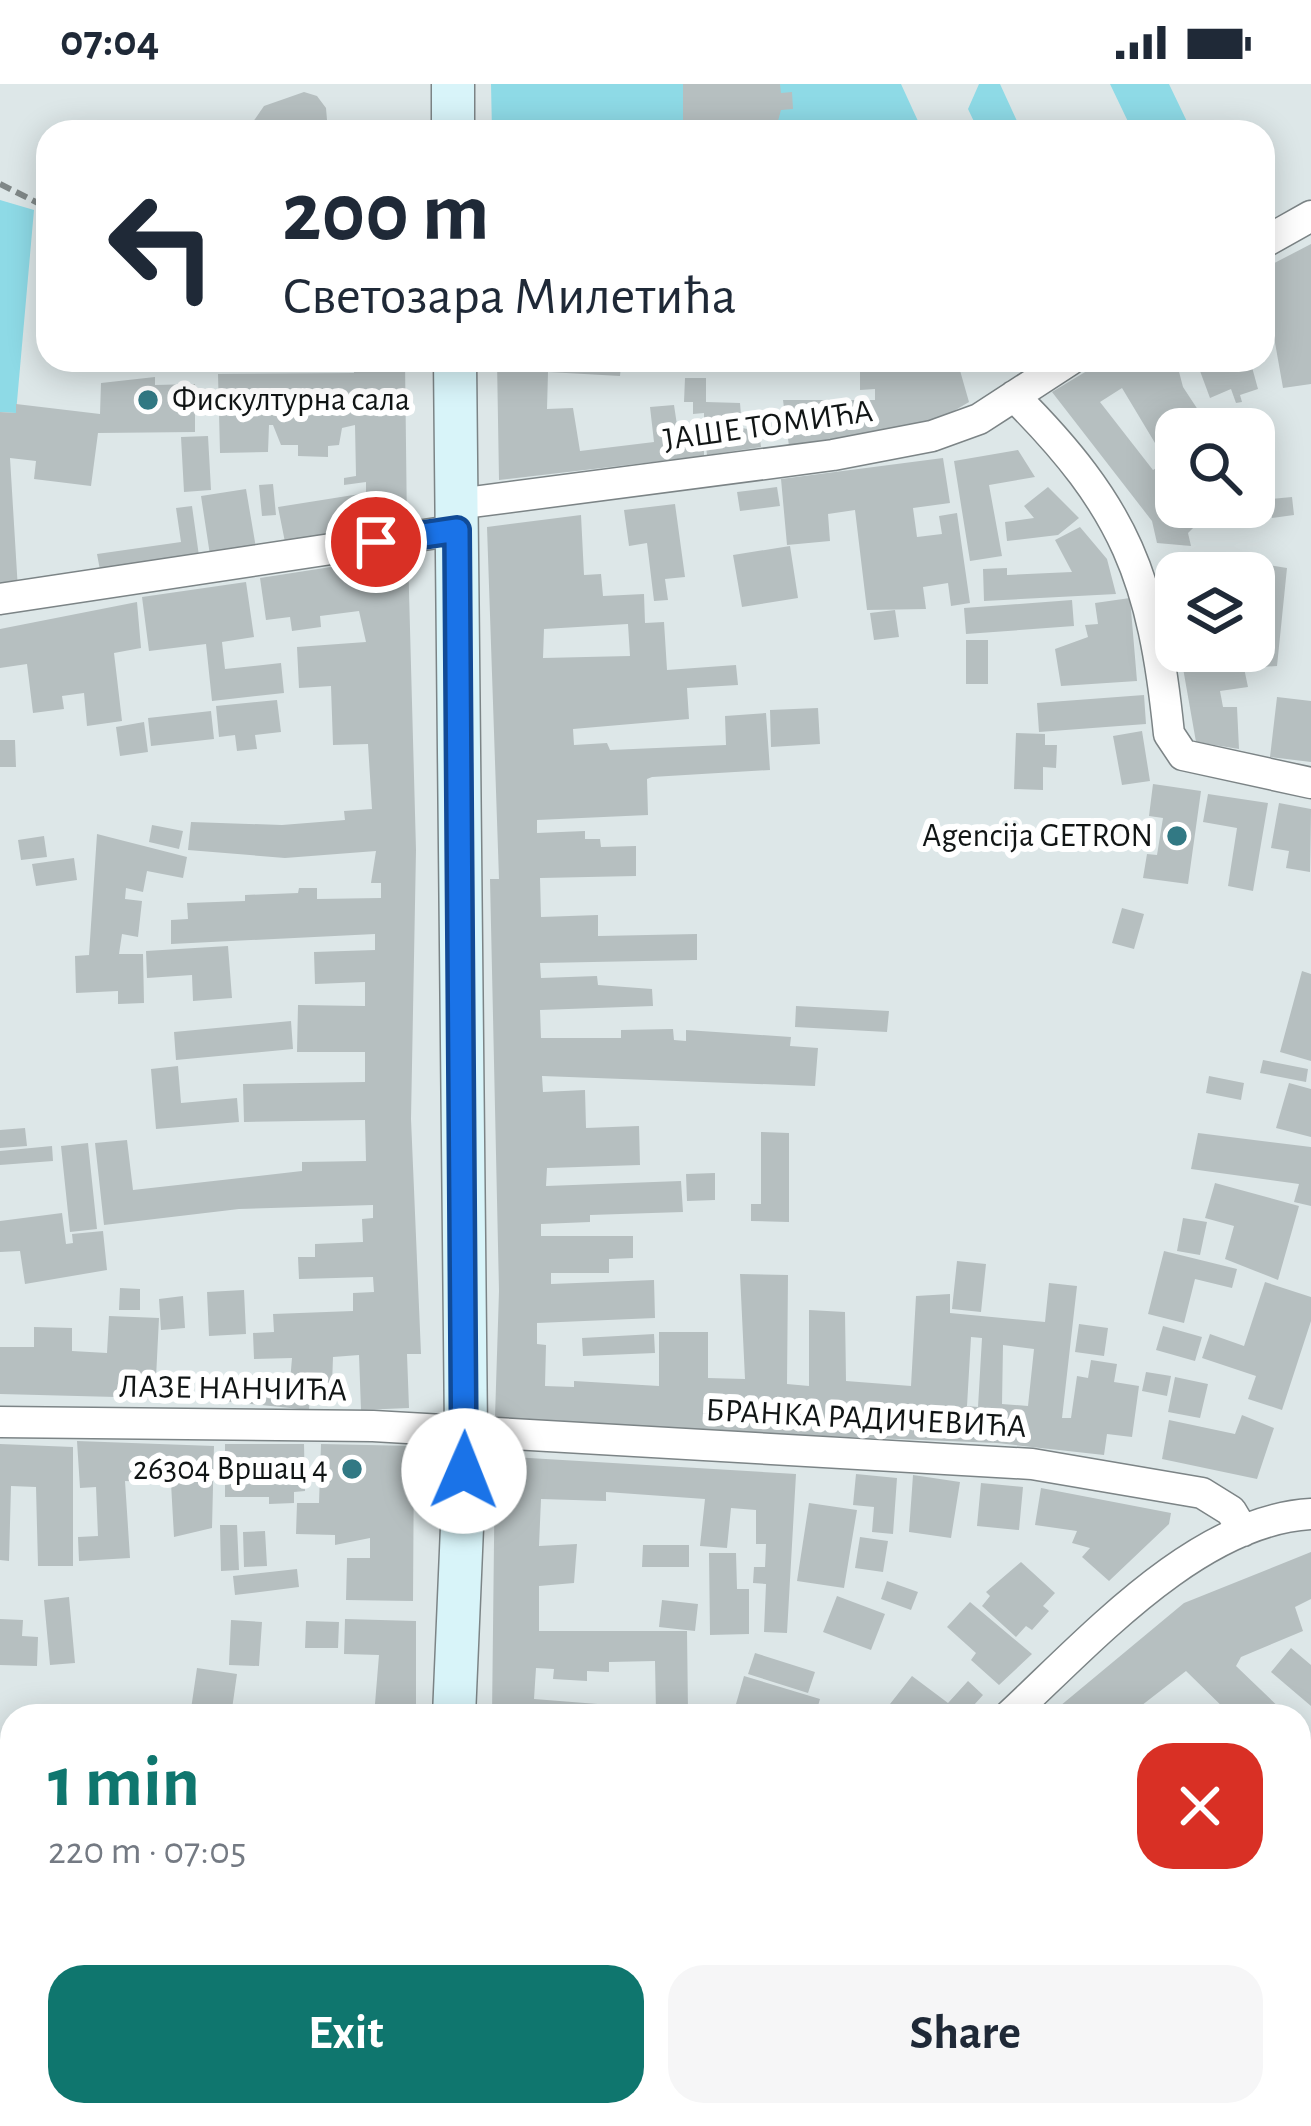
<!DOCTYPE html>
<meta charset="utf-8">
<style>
body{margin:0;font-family:"Alegreya Sans",sans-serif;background:#f6f6f7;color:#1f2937;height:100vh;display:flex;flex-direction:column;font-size:45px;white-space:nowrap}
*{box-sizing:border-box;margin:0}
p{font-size:39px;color:#747a83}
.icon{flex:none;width:66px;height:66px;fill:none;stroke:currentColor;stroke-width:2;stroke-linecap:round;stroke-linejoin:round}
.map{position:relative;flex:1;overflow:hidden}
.sheet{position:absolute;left:0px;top:1620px;width:1311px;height:423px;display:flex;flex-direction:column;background:#fff;border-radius:36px 36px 0 0;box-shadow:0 6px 30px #0003}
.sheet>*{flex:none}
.top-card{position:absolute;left:36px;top:36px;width:1239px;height:252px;border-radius:36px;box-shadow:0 6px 30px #0003;background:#fff;color:#1f2937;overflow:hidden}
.fabs{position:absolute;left:1155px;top:324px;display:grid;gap:24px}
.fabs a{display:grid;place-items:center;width:120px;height:120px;border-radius:24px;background:#fff;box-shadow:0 6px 30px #0003;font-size:60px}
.pin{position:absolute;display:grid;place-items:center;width:102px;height:102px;color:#fff;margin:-51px;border:6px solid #fff;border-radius:50%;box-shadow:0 3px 12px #0007}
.me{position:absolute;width:132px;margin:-66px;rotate:1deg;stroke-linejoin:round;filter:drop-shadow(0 0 9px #0008)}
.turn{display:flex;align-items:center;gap:42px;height:252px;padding:0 48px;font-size:54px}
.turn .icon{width:156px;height:156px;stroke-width:2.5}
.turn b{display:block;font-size:84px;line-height:102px}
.round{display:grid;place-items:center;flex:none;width:126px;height:126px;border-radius:36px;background:#f6f6f7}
.overview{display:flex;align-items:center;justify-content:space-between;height:204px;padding:0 48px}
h1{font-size:72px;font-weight:600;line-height:90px;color:#0f766e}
.button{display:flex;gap:24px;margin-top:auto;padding:24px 48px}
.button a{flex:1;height:138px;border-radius:36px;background:#0f766e;color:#fff;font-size:48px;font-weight:600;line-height:138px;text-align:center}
.button a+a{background:#f6f6f7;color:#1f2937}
.status{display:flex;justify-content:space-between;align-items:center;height:84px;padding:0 60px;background:#fff;direction:ltr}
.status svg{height:33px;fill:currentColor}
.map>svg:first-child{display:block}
</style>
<div class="status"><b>07:04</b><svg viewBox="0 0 49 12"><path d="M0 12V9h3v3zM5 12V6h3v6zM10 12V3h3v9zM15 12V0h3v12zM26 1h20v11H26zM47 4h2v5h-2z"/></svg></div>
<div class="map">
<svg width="1311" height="2042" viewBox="0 0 1311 2042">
<rect width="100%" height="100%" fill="#dde7e8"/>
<path fill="#8edae6" d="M 491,0 L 901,0 L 923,48 L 492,48 Z
M 979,0 L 1000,0 L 1022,48 L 979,48 L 968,25 Z
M 1110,0 L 1169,0 L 1192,48 L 1133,48 Z
M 0,116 L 34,126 L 16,329 L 0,328 Z"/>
<path fill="#b6bfc0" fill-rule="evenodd" d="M 683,0 L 780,0 L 781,9 L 792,8 L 793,25 L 781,26 L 775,48 L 683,48 Z
M 304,8 L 317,12 L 326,24 L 328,48 L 246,48 L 264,22 Z
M 1311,160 L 1311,300 L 1283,304 L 1274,253 L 1267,235 L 1263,237 L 1263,185 Z
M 497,276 L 697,276 L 697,284 L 621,281 L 620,292 L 548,288 L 547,325 L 573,324 L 580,367 L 654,358 L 650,323 L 674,321 L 677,341 L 704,338 L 704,329 L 693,330 L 693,318 L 684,318 L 685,294 L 706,294 L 706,318 L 740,319 L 742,344 L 759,347 L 761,363 L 707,371 L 704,346 L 704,372 L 499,396 Z
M 860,276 L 957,276 L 969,318 L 947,331 L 862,357 L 790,370 L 783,316 L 875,316 L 875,305 L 860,306 Z
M 1105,276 L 1183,276 L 1177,280 L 1183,303 L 1204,335 L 1198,345 L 1176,345 L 1176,394 L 1122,304 L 1100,318 L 1153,386 L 1158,383 L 1176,423 L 1183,423 L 1197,440 L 1188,449 L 1191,462 L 1157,459 L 1152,437 L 1052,308 Z
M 1202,276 L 1250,276 L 1258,305 L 1240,311 L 1242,318 L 1236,319 L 1231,305 L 1210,314 L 1200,287 L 1206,285 Z
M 353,277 L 405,277 L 407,443 L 286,463 L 278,423 L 366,409 L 366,398 L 344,401 L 344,394 L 356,392 L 355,341 L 342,344 L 339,361 L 328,362 L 328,373 L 298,372 L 298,361 L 281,361 L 273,341 L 269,341 L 268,368 L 220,369 L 218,290 L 354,289 Z
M 155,293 L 155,301 L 195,300 L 195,348 L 98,349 L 91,402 L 34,395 L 36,377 L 10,374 L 18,506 L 0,509 L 0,328 L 16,329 L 16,320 L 100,330 L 101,299 Z
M 208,352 L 211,406 L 184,408 L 181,353 Z
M 1018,366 L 1035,393 L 989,401 L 1002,472 L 970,477 L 954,377 Z
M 943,374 L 950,419 L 913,424 L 917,453 L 942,450 L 939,432 L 957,429 L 970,519 L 951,522 L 948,499 L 923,503 L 926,525 L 867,526 L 855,426 L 828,430 L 830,457 L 787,461 L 781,395 Z
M 273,400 L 276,431 L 262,432 L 259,401 Z
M 777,403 L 780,422 L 740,427 L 737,408 Z
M 1048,403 L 1079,434 L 1058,451 L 1007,457 L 1005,438 L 1034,434 L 1024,422 Z
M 246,405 L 256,464 L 210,471 L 201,412 Z
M 1292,413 L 1294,431 L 1272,434 L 1271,415 Z
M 675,420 L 685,493 L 665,495 L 668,516 L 654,517 L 647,459 L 629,462 L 624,426 Z
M 192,422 L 199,472 L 100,486 L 97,470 L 181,458 L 176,424 Z
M 581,431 L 584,491 L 601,490 L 603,512 L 644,510 L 645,539 L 664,538 L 667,586 L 736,581 L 738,601 L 687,604 L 689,635 L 573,645 L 574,661 L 607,659 L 610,666 L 726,661 L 725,632 L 766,629 L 770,686 L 652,693 L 647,695 L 648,731 L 537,736 L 537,749 L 585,747 L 585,755 L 600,755 L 601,763 L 636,762 L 636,792 L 540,794 L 541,833 L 598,831 L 598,852 L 697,850 L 697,876 L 540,879 L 541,894 L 597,892 L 598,901 L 652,905 L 653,922 L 540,926 L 541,954 L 621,954 L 621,946 L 673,945 L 674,956 L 686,957 L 686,946 L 791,953 L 790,962 L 818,964 L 815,1002 L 542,992 L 543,1008 L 585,1006 L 586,1044 L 639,1042 L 640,1081 L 547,1084 L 546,1102 L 681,1097 L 683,1128 L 590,1131 L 590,1138 L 541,1140 L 541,1152 L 633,1152 L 633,1174 L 609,1175 L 609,1189 L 551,1189 L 551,1200 L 654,1196 L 655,1234 L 537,1239 L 537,1260 L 546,1261 L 545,1302 L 574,1303 L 574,1297 L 659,1302 L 659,1248 L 708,1248 L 708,1294 L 745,1295 L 740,1190 L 788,1191 L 787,1300 L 809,1302 L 809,1226 L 845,1228 L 846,1297 L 911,1302 L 916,1212 L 950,1210 L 950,1229 L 1045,1238 L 1049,1199 L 1077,1202 L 1062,1334 L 1071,1334 L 1077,1292 L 1088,1294 L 1091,1276 L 1117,1280 L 1114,1298 L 1139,1302 L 1132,1353 L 1107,1350 L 1104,1371 L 997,1359 L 501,1339 L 495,1333 L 499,1207 L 490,795 L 499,795 L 487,443 ZM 628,540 L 630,572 L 543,574 L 544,545 ZM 971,1253 L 982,1254 L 978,1323 L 967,1322 ZM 1003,1261 L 1034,1265 L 1028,1322 L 1002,1320 Z
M 1080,443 L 1107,475 L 1116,510 L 984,517 L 983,485 L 1007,484 L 1007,491 L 1072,488 L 1055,456 Z
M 790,462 L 798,514 L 742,523 L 733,471 Z
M 408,471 L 416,766 L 411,1035 L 421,1270 L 407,1270 L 409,1324 L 361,1326 L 359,1271 L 333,1273 L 332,1301 L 311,1300 L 309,1326 L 222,1317 L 224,1291 L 290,1298 L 292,1274 L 254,1275 L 253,1249 L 274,1248 L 273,1230 L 353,1227 L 353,1209 L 374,1208 L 373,1193 L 299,1195 L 298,1173 L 315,1173 L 315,1160 L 363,1158 L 362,1135 L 373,1134 L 373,1121 L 239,1125 L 104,1141 L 95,1059 L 127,1056 L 133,1106 L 302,1087 L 302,1078 L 366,1077 L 365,1036 L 244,1038 L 243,1000 L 365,998 L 365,968 L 297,968 L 298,921 L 365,922 L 365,898 L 315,900 L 314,868 L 375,866 L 375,850 L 171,860 L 171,836 L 188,835 L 187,819 L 245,817 L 245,811 L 298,809 L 299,804 L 317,804 L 317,815 L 381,814 L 381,799 L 371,799 L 376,767 L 285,774 L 188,766 L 191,738 L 282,741 L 345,736 L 344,727 L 372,725 L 368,660 L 333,661 L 331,602 L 299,604 L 297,563 L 366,558 L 359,527 L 320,532 L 321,543 L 292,547 L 290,533 L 266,536 L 260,494 Z
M 1269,481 L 1287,484 L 1277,582 L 1262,583 Z
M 246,498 L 254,553 L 222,558 L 225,585 L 281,579 L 284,609 L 212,617 L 206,560 L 149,567 L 142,513 Z
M 1130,514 L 1137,597 L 1061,602 L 1055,565 L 1088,553 L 1085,541 L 1098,540 L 1095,519 Z
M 1072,516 L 1074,542 L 966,550 L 964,524 Z
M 137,518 L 141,564 L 114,569 L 122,637 L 87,642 L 84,609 L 62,612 L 64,625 L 33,629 L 27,580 L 0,584 L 0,545 Z
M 895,526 L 899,553 L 874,556 L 870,529 Z
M 966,556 L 988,556 L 988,600 L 966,600 Z
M 1180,567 L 1250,567 L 1251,584 L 1244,584 L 1248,603 L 1220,607 L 1223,623 L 1237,623 L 1239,665 L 1196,658 Z
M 1144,611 L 1146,640 L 1039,648 L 1037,619 Z
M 1277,613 L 1311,617 L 1311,678 L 1270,673 Z
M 277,616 L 281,648 L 255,651 L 257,665 L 237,667 L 235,651 L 219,653 L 216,622 Z
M 818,624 L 820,660 L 771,663 L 770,626 Z
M 211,627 L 214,655 L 151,662 L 148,634 Z
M 144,638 L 148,668 L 120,672 L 116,643 Z
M 1142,647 L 1150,697 L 1122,701 L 1113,652 Z
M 1016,649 L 1045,650 L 1045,661 L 1057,661 L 1056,684 L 1043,683 L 1043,706 L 1014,705 Z
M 0,656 L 15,656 L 16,683 L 0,683 Z
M 1153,700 L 1201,707 L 1188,800 L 1143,794 L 1147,770 L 1157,771 L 1163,734 L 1149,732 Z
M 1208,710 L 1268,719 L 1253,807 L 1228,802 L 1237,744 L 1203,738 Z
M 1279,719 L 1311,725 L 1310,788 L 1286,784 L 1289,767 L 1271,764 Z
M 152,741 L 183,747 L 179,765 L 149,758 Z
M 97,750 L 187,773 L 183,794 L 147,787 L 143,808 L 126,804 L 125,815 L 142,817 L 138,853 L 122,850 L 119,870 L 143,870 L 144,919 L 118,920 L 118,907 L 76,909 L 75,872 L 89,871 Z
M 44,752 L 47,773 L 21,776 L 18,756 Z
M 74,774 L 77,796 L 36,802 L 32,780 Z
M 1122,824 L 1144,830 L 1134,865 L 1112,859 Z
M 228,862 L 232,914 L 193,917 L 192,891 L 147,894 L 146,867 Z
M 1302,887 L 1311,890 L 1311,977 L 1280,968 Z
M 796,922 L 889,927 L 887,948 L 795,943 Z
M 291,937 L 293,965 L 176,976 L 174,948 Z
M 1263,976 L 1308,985 L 1306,998 L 1260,989 Z
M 178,982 L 181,1019 L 237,1014 L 239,1038 L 156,1045 L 151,985 Z
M 1209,992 L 1244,999 L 1241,1016 L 1206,1009 Z
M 1289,999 L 1311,1005 L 1311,1053 L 1276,1044 Z
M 25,1044 L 27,1062 L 0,1064 L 0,1046 Z
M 761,1048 L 789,1049 L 789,1138 L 751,1137 L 751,1120 L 761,1120 Z
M 1198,1049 L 1311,1063 L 1311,1122 L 1294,1118 L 1299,1100 L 1191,1085 Z
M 88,1059 L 97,1145 L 70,1148 L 61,1062 Z
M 52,1062 L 53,1077 L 0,1081 L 0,1067 Z
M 715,1089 L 715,1116 L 687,1117 L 686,1090 Z
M 1215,1099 L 1299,1122 L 1278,1196 L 1225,1175 L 1234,1142 L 1205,1134 Z
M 62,1129 L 66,1160 L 73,1159 L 72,1150 L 103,1147 L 107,1186 L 25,1200 L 20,1167 L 0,1168 L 0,1137 Z
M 1183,1134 L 1207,1138 L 1200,1171 L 1177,1167 Z
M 1164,1167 L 1237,1185 L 1232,1204 L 1195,1195 L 1184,1239 L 1148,1230 Z
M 957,1177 L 986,1180 L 981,1228 L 952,1225 Z
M 1265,1198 L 1311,1213 L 1311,1237 L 1282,1326 L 1248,1315 L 1256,1292 L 1202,1274 L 1210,1250 L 1244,1262 Z
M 120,1204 L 140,1205 L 140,1226 L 119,1226 Z
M 244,1206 L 246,1250 L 209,1252 L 207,1208 Z
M 183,1212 L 185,1244 L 161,1246 L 159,1215 Z
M 109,1232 L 159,1234 L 155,1314 L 0,1310 L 0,1263 L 34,1263 L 34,1243 L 72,1244 L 72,1267 L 107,1269 Z
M 1079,1240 L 1108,1244 L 1104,1272 L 1075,1268 Z
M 1163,1242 L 1202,1253 L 1195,1277 L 1156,1266 Z
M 654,1250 L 655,1269 L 583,1272 L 582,1254 Z
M 1146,1288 L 1171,1292 L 1167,1312 L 1142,1307 Z
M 1175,1293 L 1208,1300 L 1200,1334 L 1168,1328 Z
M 1242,1331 L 1274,1344 L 1257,1395 L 1162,1375 L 1169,1336 L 1235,1350 Z
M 77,1357 L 214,1362 L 212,1444 L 174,1453 L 171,1399 L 125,1397 L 130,1474 L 79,1477 L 78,1453 L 98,1452 L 96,1403 L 80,1404 Z
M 0,1360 L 73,1363 L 73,1482 L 38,1482 L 36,1403 L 11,1402 L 9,1477 L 0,1476 Z
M 225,1360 L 304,1360 L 305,1407 L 294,1408 L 294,1419 L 269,1420 L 269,1413 L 225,1413 Z
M 321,1360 L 414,1362 L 413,1517 L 346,1516 L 347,1474 L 370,1474 L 370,1454 L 335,1461 L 335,1451 L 296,1450 L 297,1419 L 319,1419 Z
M 495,1372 L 796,1390 L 787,1549 L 764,1548 L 766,1500 L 753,1499 L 754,1483 L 765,1483 L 766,1460 L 756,1460 L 756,1426 L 731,1424 L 727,1464 L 700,1462 L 705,1415 L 606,1408 L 606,1417 L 541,1415 L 539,1462 L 577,1460 L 574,1499 L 539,1502 L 539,1547 L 687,1547 L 688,1628 L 656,1628 L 655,1577 L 609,1578 L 609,1588 L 587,1587 L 587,1597 L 553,1595 L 554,1585 L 536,1584 L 534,1615 L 623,1622 L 622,1632 L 492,1632 Z
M 856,1390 L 897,1394 L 893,1450 L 872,1448 L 874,1423 L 853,1421 Z
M 913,1391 L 960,1398 L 951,1454 L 909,1448 Z
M 981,1399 L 1023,1403 L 1019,1446 L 977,1442 Z
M 1041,1404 L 1171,1429 L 1169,1440 L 1109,1497 L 1082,1473 L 1090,1464 L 1072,1459 L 1077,1447 L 1035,1441 Z
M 809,1419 L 857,1426 L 844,1504 L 797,1497 Z
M 220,1441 L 237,1441 L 239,1486 L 221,1487 Z
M 265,1447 L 267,1482 L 244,1483 L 243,1448 Z
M 860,1453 L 888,1457 L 883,1488 L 855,1484 Z
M 643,1461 L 689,1461 L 689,1483 L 642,1483 Z
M 1311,1468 L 1311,1515 L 1295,1523 L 1303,1547 L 1241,1573 L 1236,1582 L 1288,1632 L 1232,1632 L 1186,1587 L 1137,1625 L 1144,1632 L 1048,1632 L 1184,1519 Z
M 709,1469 L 736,1469 L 737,1505 L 749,1505 L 749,1550 L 710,1551 Z
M 1021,1478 L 1055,1509 L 1043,1522 L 1049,1527 L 1032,1546 L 1026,1542 L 1016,1553 L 982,1522 L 990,1512 L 986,1508 Z
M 297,1485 L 299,1503 L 235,1511 L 233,1492 Z
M 887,1497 L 918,1508 L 911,1526 L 881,1515 Z
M 837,1512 L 885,1530 L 871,1566 L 823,1548 Z
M 69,1513 L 75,1579 L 50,1581 L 44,1516 Z
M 662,1516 L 698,1520 L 695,1547 L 659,1543 Z
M 970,1518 L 1032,1570 L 999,1601 L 971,1576 L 976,1569 L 947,1543 Z
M 0,1535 L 23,1536 L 22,1552 L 38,1553 L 37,1582 L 0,1581 Z
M 345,1535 L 416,1537 L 416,1632 L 374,1632 L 379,1571 L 344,1570 Z
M 231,1536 L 262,1538 L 259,1582 L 229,1581 Z
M 306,1537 L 339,1538 L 338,1564 L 305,1564 Z
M 1291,1564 L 1311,1581 L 1311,1622 L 1271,1588 Z
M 755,1569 L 815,1588 L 808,1609 L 748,1590 Z
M 197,1584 L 237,1590 L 231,1632 L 190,1632 Z
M 744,1592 L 820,1615 L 815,1632 L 761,1624 L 758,1632 L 734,1627 Z
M 912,1592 L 948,1619 L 968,1597 L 983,1611 L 964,1632 L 906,1632 L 890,1620 Z
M 1299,1643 L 1311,1655 L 1311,1706 L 1299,1695 Z
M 1299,1945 L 1311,1946 L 1311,1981 L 1299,1980 Z
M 235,2031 L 294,2031 L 287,2042 L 244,2042 L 247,2036 Z
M 647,2031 L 698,2031 L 711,2042 L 660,2042 Z
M 870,2031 L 960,2031 L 957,2042 L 867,2042 Z
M 1016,2031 L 1049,2031 L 1046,2042 L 1013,2042 Z
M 1066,2031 L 1180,2031 L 1174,2042 L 1062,2042 Z
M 1187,2031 L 1229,2031 L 1268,2042 L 1181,2042 Z"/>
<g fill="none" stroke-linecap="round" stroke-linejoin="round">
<defs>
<path id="street" d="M 1263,159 L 1311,132
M 1014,312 C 1126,424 1153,494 1169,650 L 1183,671 L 1311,699
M 457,420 L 833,371 L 932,352 L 979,335 L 1070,276
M 0,515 L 457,446
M 0,1338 L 373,1342 L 1032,1380 L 1202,1409 L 1231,1427 L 1243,1447
M 1009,1632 C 1089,1558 1197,1436 1311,1430
M 1299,2005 L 1311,2007
M 431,2031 L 453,2042
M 556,2042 L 569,2031"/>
<path id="secondary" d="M 453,48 L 453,0
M 454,1632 L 466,1349 L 455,276
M 336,2042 L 343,2031"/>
</defs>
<use href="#street" stroke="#7c8486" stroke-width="33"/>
<use href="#secondary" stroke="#7c8486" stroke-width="45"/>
<path stroke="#808888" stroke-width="6" stroke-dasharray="12 6" stroke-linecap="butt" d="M 356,48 L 361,40 L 420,44
M 0,100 L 48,124
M 0,1987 L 12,1990
M 33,2042 L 36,2031"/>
<use href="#street" stroke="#fff" stroke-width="30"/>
<use href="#secondary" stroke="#d8f4f9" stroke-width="42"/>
</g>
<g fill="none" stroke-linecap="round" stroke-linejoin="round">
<defs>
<path id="route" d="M 376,458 L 457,446 L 464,1387"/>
</defs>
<use href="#route" stroke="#114b97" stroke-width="30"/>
<use href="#route" stroke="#1a73e8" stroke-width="21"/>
</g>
<g fill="#327984" stroke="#fff" stroke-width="4.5">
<circle cx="148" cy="316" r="12"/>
<circle cx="1177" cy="752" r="12"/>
<circle cx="352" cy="1385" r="12"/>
</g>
<g text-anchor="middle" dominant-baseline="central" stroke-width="12" stroke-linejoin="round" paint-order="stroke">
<g font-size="33" fill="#111515" stroke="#fff" text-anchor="end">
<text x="172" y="316" text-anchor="start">Фискултурна сала</text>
<text x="1153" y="752">Agencija GETRON</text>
<text x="328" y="1385">26304 Вршац 4</text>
</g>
<g font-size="33" fill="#111515" stroke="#fff">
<text transform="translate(768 342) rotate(-8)">ЈАШЕ ТОМИЋА</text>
<text transform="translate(233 1305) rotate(1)">ЛАЗЕ НАНЧИЋА</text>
<text transform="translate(866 1335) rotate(3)">БРАНКА РАДИЧЕВИЋА</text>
</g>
</g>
</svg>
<div class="fabs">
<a><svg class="icon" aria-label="search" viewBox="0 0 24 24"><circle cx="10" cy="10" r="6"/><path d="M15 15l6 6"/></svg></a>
<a><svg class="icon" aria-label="layers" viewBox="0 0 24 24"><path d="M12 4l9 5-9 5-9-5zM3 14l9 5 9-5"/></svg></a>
</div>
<div class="pin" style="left:376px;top:458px;background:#d93025"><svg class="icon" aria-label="arrive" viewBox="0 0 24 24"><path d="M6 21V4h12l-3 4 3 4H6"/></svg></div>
<svg class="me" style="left:464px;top:1387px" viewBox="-20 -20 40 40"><circle r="19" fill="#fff"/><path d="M0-13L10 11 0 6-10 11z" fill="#1a73e8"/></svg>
<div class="top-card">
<div class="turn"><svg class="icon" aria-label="left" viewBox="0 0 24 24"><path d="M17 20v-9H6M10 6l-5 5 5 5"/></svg><div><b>200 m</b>Светозара Милетића</div></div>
</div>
<section class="sheet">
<div class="overview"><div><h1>1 min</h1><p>220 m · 07:05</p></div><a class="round" style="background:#d93025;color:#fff"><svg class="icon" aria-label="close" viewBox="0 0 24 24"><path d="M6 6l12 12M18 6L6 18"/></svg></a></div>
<div class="button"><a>Exit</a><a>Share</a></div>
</section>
</div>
